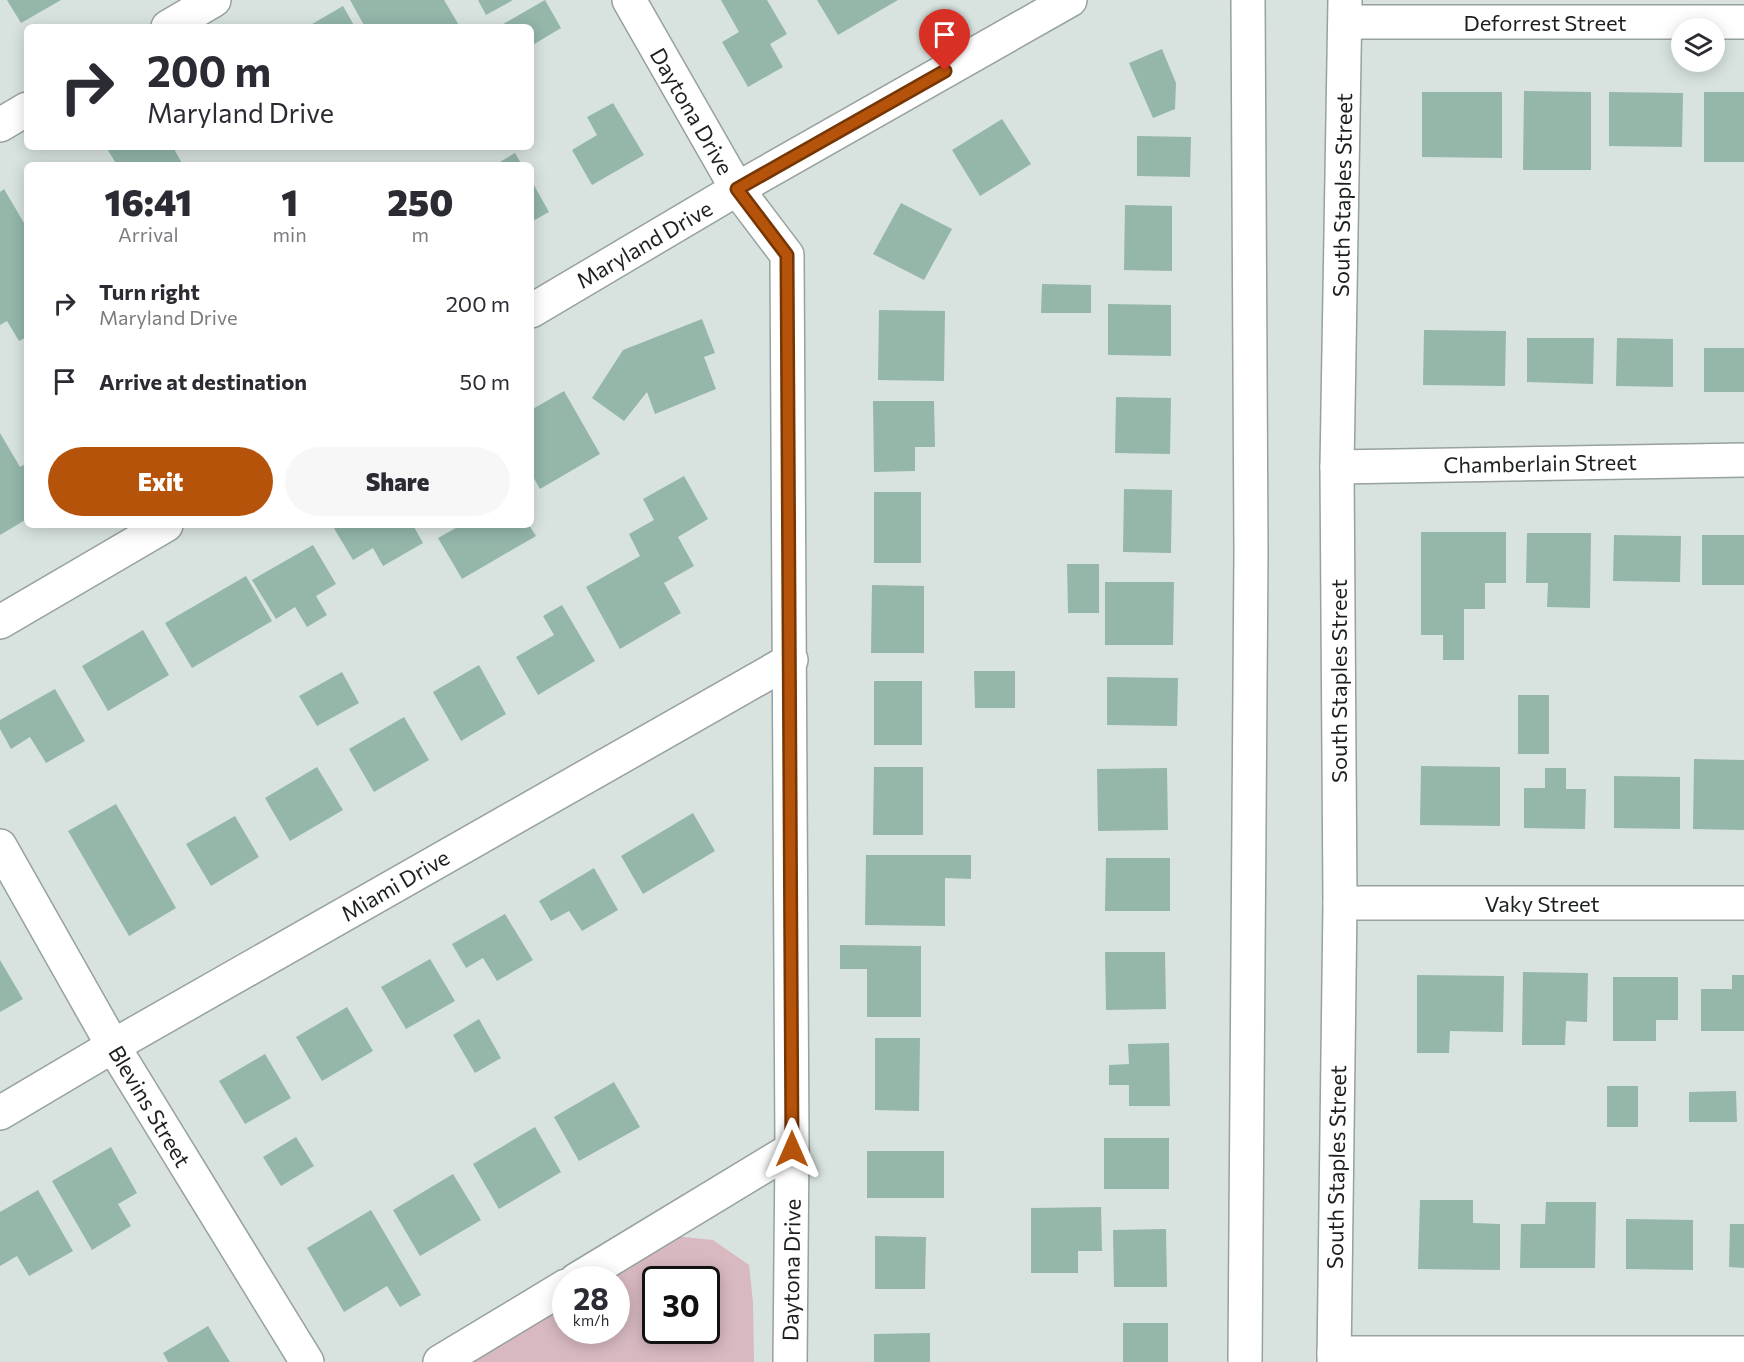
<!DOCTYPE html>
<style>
body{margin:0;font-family:Commissioner,sans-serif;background:#f7f7f7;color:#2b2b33;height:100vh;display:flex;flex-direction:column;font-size:22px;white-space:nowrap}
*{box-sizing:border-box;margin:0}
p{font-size:20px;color:#7c7c81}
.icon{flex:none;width:33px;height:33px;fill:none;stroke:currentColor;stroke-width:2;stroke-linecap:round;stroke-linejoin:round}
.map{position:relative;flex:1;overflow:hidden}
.drawer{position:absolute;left:24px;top:162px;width:510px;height:366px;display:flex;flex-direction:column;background:#fff;border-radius:9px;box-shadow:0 3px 15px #0003}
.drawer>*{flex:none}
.top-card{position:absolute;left:24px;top:24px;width:510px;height:126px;border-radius:9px;box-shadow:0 3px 15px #0003;background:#fff;color:#2b2b33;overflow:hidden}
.buttons{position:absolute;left:1671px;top:18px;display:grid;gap:12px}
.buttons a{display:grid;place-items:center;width:54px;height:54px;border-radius:50%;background:#fff;box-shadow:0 3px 15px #0003;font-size:30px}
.speed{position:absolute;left:552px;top:1266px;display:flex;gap:12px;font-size:30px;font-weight:700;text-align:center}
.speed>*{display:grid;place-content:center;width:78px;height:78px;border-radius:50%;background:#fff;box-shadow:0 3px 15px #0003;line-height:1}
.speed small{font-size:15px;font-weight:400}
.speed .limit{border:3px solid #111;border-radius:9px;background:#fff;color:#111}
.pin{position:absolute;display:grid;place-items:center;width:51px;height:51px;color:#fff;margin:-62px -26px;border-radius:50% 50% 50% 0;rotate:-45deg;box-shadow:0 0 6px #0007}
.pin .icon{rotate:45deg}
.me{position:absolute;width:66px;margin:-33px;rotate:0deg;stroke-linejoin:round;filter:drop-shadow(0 0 4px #0008)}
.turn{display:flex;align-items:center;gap:21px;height:126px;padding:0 24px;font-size:27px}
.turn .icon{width:78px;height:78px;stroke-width:2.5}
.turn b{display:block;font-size:42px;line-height:51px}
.eta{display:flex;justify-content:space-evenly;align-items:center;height:102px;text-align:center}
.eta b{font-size:36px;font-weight:800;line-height:42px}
.primary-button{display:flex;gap:12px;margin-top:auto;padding:12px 24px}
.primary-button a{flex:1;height:69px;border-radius:36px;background:#b45309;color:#fff;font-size:24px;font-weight:800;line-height:69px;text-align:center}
.primary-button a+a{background:#f7f7f7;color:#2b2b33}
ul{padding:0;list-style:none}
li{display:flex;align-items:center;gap:18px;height:78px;padding:0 24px}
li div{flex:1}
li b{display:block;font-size:22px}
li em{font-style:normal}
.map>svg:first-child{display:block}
</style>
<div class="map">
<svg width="1744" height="1362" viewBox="0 0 1744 1362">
<rect width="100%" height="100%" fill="#d8e3df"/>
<path fill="#d8b9c0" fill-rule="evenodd" d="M 675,1236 L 713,1240 L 749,1265 L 753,1302 L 754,1362 L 462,1362 L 565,1301 L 566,1330 L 616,1330 L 616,1280 L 601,1279 ZM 656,1280 L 706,1280 L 706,1330 L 656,1330 Z"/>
<path fill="#94b7aa" d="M 7,0 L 61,0 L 21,23 Z
M 350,0 L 444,0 L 460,27 L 365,27 Z
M 478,0 L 513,0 L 486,15 Z
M 545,0 L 561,28 L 531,46 L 531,27 L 498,27 Z
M 721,0 L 767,0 L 787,34 L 770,44 L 783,67 L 748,87 L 722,42 L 739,32 Z
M 817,0 L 898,0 L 838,35 Z
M 343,6 L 355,27 L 307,27 Z
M 1162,49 L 1176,83 L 1175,109 L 1153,118 L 1129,63 Z
M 1524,91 L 1591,92 L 1591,170 L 1523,170 Z
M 1422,92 L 1502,92 L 1502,158 L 1422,157 Z
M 1609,92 L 1683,93 L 1682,147 L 1609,146 Z
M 1704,92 L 1744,92 L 1744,162 L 1704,162 Z
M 613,103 L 644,155 L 592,185 L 572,150 L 597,135 L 587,117 Z
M 1002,119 L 1031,164 L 980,196 L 952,150 Z
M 1137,136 L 1191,137 L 1190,177 L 1137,176 Z
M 106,147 L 173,147 L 183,165 L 117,165 Z
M 515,153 L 522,165 L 495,165 Z
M 531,180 L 549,212 L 531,222 Z
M 4,189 L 27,228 L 27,337 L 19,341 L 7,321 L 0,325 L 0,192 Z
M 901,203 L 952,229 L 924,280 L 873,254 Z
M 1125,205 L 1172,206 L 1172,271 L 1124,270 Z
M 1042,284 L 1091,285 L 1091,313 L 1041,313 Z
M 1108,304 L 1171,305 L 1171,356 L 1108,355 Z
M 879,310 L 945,311 L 944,381 L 878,380 Z
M 702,319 L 715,353 L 704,357 L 716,389 L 655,414 L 647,392 L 624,421 L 592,398 L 623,350 Z
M 1424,330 L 1506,331 L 1505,386 L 1423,385 Z
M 1527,338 L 1594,338 L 1593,384 L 1527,382 Z
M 1617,338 L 1673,339 L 1673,387 L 1616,386 Z
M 1704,348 L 1744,348 L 1744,392 L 1704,392 Z
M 564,391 L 600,454 L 540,489 L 531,473 L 531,410 Z
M 1116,397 L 1171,398 L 1170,454 L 1115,453 Z
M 873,401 L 934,401 L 935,447 L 915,447 L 915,471 L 874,472 Z
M 0,433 L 20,467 L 27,463 L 27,519 L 0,535 Z
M 684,476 L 708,519 L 678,537 L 694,566 L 664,583 L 681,613 L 620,649 L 586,587 L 640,556 L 629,534 L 654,520 L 643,499 Z
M 1124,489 L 1172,490 L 1171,553 L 1123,552 Z
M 874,492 L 921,492 L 921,563 L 874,563 Z
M 332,525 L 413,525 L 423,543 L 383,566 L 373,548 L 353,560 Z
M 461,525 L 529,525 L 536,536 L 462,579 L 438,538 Z
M 1421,532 L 1506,532 L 1506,583 L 1485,583 L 1485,609 L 1464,609 L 1464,660 L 1443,660 L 1443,635 L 1421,635 Z
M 1527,533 L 1591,533 L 1590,608 L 1547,607 L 1548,583 L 1526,583 Z
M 1614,535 L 1681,536 L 1680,582 L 1613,581 Z
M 1702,535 L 1744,535 L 1744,585 L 1702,585 Z
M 313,545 L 336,584 L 316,596 L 327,615 L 307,627 L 295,607 L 276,619 L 252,580 Z
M 1067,564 L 1099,564 L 1099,613 L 1068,613 Z
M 246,576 L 272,621 L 192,668 L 165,623 Z
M 1105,582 L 1174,582 L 1173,645 L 1105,645 Z
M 872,585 L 924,586 L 924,653 L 871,653 Z
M 562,605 L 595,661 L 538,695 L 516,657 L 554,635 L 543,616 Z
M 143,630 L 169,675 L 108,711 L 82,666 Z
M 479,665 L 506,714 L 461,741 L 433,692 Z
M 974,671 L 1015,671 L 1015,708 L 975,708 Z
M 342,672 L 359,703 L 317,726 L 299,696 Z
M 1107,677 L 1178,678 L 1177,726 L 1107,725 Z
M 874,681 L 922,681 L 922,745 L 874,745 Z
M 55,689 L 85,741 L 46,763 L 30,737 L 11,749 L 0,729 L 0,720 Z
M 1518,695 L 1549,695 L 1549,754 L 1518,754 Z
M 404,717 L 429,760 L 374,792 L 349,749 Z
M 1694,759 L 1744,760 L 1744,830 L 1693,829 Z
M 1421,766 L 1500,767 L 1500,826 L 1420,825 Z
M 317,767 L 343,810 L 290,841 L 265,798 Z
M 874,767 L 923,767 L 923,835 L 873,835 Z
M 1167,768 L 1168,830 L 1098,831 L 1097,769 Z
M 1545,768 L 1566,768 L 1566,789 L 1586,789 L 1585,829 L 1524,828 L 1524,788 L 1545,788 Z
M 1614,776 L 1680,777 L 1680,829 L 1614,828 Z
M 116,804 L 176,908 L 129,936 L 68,831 Z
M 693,813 L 715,851 L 643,894 L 621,856 Z
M 235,816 L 259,857 L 211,886 L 186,844 Z
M 866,855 L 971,855 L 971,879 L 945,878 L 945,926 L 865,925 Z
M 1106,858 L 1170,858 L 1170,911 L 1105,911 Z
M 594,868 L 618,910 L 582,931 L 569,911 L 551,921 L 539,901 Z
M 505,914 L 533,960 L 497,981 L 483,958 L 466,968 L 452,944 Z
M 840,945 L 921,946 L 921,1017 L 867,1017 L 867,969 L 840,969 Z
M 1105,952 L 1165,952 L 1166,1009 L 1106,1010 Z
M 430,959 L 455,1001 L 406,1029 L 381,987 Z
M 0,960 L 23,999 L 0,1012 Z
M 1523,972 L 1588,973 L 1587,1022 L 1566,1021 L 1565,1045 L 1522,1045 Z
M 1417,975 L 1504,976 L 1503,1032 L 1450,1031 L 1449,1053 L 1417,1053 Z
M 1732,975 L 1744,975 L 1744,1031 L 1701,1031 L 1701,989 L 1732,989 Z
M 1613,977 L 1678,977 L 1678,1020 L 1656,1020 L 1656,1041 L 1613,1041 Z
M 347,1007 L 373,1051 L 322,1081 L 296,1037 Z
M 479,1019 L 501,1058 L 475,1073 L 453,1035 Z
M 875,1038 L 920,1038 L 919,1111 L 875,1110 Z
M 1169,1043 L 1170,1106 L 1129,1106 L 1129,1085 L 1109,1085 L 1109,1065 L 1129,1064 L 1128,1044 Z
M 265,1054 L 291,1098 L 245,1124 L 219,1081 Z
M 614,1082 L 640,1127 L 579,1161 L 554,1117 Z
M 1607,1086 L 1638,1086 L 1638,1127 L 1607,1127 Z
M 1736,1091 L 1737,1122 L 1689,1122 L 1689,1092 Z
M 535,1127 L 561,1172 L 499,1209 L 473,1164 Z
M 296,1137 L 314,1166 L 281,1186 L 263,1157 Z
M 1104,1138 L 1169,1138 L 1169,1189 L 1104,1189 Z
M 111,1147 L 137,1193 L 118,1204 L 131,1226 L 92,1250 L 52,1181 Z
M 867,1151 L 944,1151 L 944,1198 L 867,1198 Z
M 453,1174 L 481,1220 L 420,1256 L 393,1210 Z
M 38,1190 L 73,1251 L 29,1276 L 17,1256 L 0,1266 L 0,1212 Z
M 1420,1200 L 1473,1200 L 1473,1223 L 1500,1224 L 1500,1270 L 1418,1269 Z
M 1546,1202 L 1596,1202 L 1595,1268 L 1520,1268 L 1521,1224 L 1545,1224 Z
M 1101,1207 L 1102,1251 L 1078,1251 L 1078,1273 L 1031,1273 L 1031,1208 Z
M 371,1210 L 421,1295 L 400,1307 L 387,1286 L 344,1312 L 307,1248 Z
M 1626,1219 L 1693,1220 L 1693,1270 L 1626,1269 Z
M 1730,1224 L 1744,1224 L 1744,1268 L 1729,1267 Z
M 1166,1229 L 1167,1287 L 1114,1287 L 1113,1230 Z
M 875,1236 L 926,1237 L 925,1289 L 875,1289 Z
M 1123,1323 L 1168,1323 L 1168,1362 L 1123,1362 Z
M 208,1326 L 230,1362 L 168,1362 L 163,1353 Z
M 930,1333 L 930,1362 L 874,1362 L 874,1334 Z"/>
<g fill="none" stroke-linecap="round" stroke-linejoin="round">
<defs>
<path id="minor" d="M 629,0 L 737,189 L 787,255 L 792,1149 L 790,1362
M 1346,22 L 1744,22
M 168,27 L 214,0
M 0,125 L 27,109
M 531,311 L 737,189 L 1070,0
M 1337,467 L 1744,460
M 0,622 L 166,525
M 0,846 L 113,1046 L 307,1362
M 1340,903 L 1744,903
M 0,1113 L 113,1046 L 791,660
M 576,1280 L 792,1149
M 1334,1353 L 1744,1353
M 440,1362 L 566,1286
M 1245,1362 L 1251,552 L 1248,0"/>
<path id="major" d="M 1334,1362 L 1340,903 L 1337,467 L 1345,0"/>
</defs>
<use href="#minor" stroke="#97a19d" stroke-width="36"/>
<use href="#major" stroke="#97a19d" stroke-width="36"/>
<use href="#minor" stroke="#fff" stroke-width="33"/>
<use href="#major" stroke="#fff" stroke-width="33"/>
</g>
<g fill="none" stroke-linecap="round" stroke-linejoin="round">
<defs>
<path id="route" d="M 792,1149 L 787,255 L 737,189 L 945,71"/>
</defs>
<use href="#route" stroke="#753606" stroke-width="15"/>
<use href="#route" stroke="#b45309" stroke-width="10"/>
</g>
<g text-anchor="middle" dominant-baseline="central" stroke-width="5" stroke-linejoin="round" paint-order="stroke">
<g font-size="22" fill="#1c201e" stroke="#fff">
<text x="1545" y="22">Deforrest Street</text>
<text transform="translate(692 111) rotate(60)">Daytona Drive</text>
<text transform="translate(1342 195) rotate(-89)">South Staples Street</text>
<text transform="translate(644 244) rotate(-30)">Maryland Drive</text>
<text transform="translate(1540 463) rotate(-1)">Chamberlain Street</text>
<text transform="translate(1338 681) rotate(-90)">South Staples Street</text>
<text transform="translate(395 885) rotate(-30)">Miami Drive</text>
<text x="1542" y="903">Vaky Street</text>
<text transform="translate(150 1106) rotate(59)">Blevins Street</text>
<text transform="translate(1336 1167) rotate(-89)">South Staples Street</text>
<text transform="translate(791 1270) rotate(-89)">Daytona Drive</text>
</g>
</g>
</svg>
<div class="buttons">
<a><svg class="icon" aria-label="layers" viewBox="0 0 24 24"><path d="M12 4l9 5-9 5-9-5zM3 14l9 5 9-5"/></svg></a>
</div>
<div class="speed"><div>28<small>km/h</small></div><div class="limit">30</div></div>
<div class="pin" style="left:945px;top:71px;background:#d93025"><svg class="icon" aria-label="arrive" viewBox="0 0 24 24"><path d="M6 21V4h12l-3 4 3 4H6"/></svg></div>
<svg class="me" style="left:792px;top:1149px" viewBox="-20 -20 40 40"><path d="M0-17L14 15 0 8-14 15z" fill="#b45309" stroke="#fff" stroke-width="4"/></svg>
<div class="top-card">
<div class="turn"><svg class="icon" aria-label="right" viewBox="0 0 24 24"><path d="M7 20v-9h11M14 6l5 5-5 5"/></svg><div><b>200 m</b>Maryland Drive</div></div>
</div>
<section class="drawer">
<div class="eta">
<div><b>16:41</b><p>Arrival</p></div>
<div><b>1</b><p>min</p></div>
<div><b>250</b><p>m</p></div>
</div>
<ul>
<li><svg class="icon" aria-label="right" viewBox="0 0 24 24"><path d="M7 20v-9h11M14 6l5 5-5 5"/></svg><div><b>Turn right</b><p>Maryland Drive</p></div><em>200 m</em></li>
<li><svg class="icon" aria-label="arrive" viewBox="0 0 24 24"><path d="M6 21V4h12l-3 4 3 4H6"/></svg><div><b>Arrive at destination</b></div><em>50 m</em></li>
</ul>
<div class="primary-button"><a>Exit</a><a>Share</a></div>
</section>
</div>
